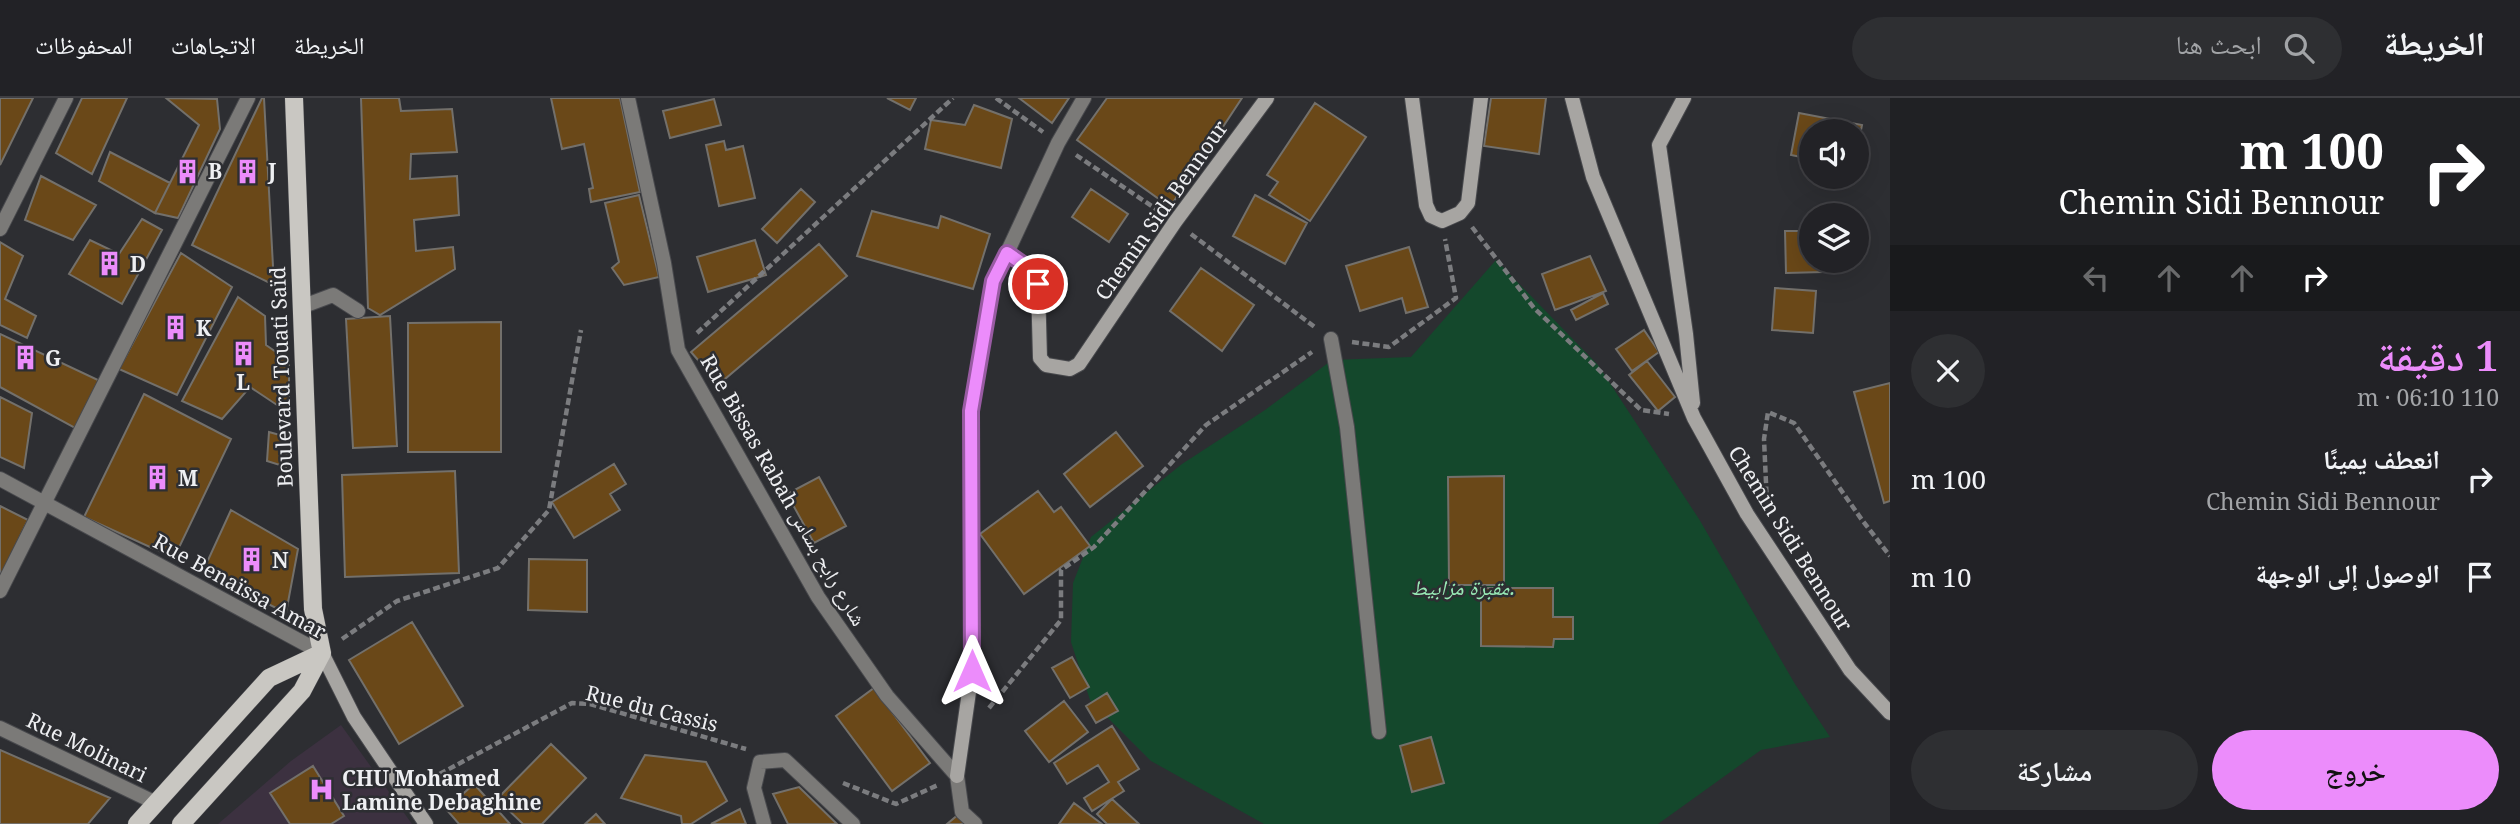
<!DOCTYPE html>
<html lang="ar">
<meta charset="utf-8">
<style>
body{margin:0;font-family:"Noto Serif","Noto Naskh Arabic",serif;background:#2e2f32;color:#f1f3f6;direction:rtl;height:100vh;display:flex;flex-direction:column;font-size:26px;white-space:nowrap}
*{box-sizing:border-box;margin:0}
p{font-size:23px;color:#a2a4a7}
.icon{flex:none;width:38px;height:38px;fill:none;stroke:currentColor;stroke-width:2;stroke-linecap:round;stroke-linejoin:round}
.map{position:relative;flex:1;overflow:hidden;direction:ltr}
.sheet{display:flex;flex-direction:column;background:#222226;width:630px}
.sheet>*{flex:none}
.banner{background:#202124;color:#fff;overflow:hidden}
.controls{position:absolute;left:1799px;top:21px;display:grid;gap:14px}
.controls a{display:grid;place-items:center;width:70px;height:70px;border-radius:50%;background:#222226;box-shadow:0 7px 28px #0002,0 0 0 2px #3f3f43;font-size:35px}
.pin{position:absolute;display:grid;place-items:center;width:60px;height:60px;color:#fff;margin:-30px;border:4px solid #fff;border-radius:50%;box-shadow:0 2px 7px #0007}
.me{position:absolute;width:77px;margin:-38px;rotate:0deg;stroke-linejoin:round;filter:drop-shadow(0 0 5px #0008)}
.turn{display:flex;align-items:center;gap:24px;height:147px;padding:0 21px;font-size:32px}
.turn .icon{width:91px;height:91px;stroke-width:2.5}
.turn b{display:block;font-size:49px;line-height:60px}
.lanes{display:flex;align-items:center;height:66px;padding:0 21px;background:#0003;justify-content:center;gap:35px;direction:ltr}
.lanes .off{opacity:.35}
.round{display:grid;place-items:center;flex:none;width:74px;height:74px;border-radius:37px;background:#2e2f32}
.head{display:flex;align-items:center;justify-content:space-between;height:119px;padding:0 21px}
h1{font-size:42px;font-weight:600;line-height:52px;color:#ec8cfb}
.button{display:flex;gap:14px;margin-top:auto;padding:14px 21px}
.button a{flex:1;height:80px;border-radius:42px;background:#ec8cfb;color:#111;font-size:28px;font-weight:600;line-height:80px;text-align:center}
.button a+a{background:#2e2f32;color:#f1f3f6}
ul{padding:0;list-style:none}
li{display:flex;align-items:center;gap:21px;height:98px;padding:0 21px}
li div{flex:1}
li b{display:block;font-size:26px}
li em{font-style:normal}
header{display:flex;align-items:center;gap:42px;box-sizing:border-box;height:98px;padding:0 35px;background:#222226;border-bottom:2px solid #3f3f43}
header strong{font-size:33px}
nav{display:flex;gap:38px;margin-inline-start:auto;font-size:24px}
.search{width:490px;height:63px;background:#2e2f32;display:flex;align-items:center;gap:18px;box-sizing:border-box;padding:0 24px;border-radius:38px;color:#a2a4a7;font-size:26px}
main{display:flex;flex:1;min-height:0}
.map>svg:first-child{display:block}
</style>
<header>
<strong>الخريطة</strong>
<div class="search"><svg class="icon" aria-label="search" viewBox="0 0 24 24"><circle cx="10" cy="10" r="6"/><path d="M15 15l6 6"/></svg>ابحث هنا</div>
<nav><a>الخريطة</a><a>الاتجاهات</a><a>المحفوظات</a></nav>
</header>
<main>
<section class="sheet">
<div class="banner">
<div class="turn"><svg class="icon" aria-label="right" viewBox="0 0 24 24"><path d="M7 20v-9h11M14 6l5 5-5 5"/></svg><div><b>100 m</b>Chemin Sidi Bennour</div></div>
<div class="lanes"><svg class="icon off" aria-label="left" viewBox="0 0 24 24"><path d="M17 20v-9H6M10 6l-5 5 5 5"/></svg><svg class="icon off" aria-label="ahead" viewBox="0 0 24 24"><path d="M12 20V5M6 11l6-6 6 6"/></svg><svg class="icon off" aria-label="ahead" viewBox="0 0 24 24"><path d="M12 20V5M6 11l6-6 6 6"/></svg><svg class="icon" aria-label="right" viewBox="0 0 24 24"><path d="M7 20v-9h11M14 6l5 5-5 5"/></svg></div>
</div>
<div class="head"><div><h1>1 دقيقة</h1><p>110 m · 06:10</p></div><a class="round"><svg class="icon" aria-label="close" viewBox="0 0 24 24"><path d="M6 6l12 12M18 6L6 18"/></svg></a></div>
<ul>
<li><svg class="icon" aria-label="right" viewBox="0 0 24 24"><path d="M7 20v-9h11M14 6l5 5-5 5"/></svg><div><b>انعطف يمينًا</b><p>Chemin Sidi Bennour</p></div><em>100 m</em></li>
<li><svg class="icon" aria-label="arrive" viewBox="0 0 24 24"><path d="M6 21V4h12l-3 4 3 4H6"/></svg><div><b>الوصول إلى الوجهة</b></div><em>10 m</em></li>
</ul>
<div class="button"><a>خروج</a><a>مشاركة</a></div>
</section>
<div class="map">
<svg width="1890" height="726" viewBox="0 0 1890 726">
<rect width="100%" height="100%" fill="#2d2e32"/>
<path fill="#3c3140" d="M 341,627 L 412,726 L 218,726 L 291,663 Z"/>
<path fill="#14482c" d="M 1496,162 L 1598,267 L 1699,421 L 1795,586 L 1830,639 L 1761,652 L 1658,726 L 1264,726 L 1151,663 L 1090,602 L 1071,544 L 1073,485 L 1091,439 L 1182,366 L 1265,312 L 1332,262 L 1411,259 Z"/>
<path fill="#6a4818" stroke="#73706b" stroke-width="2" d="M 0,0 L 33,0 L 0,67 Z
M 82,0 L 127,0 L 92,76 L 56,55 Z
M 166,0 L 217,1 L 220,31 L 178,120 L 155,115 L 199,27 Z
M 262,0 L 264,0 L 274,187 L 192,147 Z
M 361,0 L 399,0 L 401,13 L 452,11 L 457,54 L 411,56 L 410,81 L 457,78 L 459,117 L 414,122 L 416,153 L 453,149 L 455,171 L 380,217 L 368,210 Z
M 551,0 L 620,0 L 640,94 L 591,104 L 589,91 L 593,90 L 584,46 L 562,51 Z
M 887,0 L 916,0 L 910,12 Z
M 1019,0 L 1069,0 L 1052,25 Z
M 1107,0 L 1242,0 L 1170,109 L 1077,42 Z
M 1546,0 L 1539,56 L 1484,48 L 1491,0 Z
M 714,1 L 721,27 L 670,40 L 663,13 Z
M 1315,5 L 1366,39 L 1310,123 L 1269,97 L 1278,84 L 1267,77 Z
M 974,7 L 1012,21 L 1001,70 L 925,51 L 931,22 L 965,27 Z
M 1799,15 L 1862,27 L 1857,52 L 1857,33 L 1811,33 L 1811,61 L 1791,57 Z
M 724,43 L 726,52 L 743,48 L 755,100 L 719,108 L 706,47 Z
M 110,54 L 170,85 L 155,115 L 99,83 Z
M 41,78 L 96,107 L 73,142 L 25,122 Z
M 801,91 L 815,104 L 777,145 L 762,131 Z
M 1091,91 L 1128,116 L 1109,144 L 1072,119 Z
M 639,97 L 659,179 L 624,187 L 612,170 L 619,164 L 605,105 Z
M 1255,97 L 1307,125 L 1285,166 L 1233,138 Z
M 872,113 L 938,130 L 941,118 L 990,136 L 973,191 L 857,158 Z
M 142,121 L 162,132 L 122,206 L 69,176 L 90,142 L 119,156 Z
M 1785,133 L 1811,133 L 1811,163 L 1823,163 L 1823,174 L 1786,175 Z
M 755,142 L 766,177 L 708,194 L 697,159 Z
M 0,144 L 23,158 L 5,201 L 36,218 L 27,240 L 0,227 Z
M 819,146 L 847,178 L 719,286 L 691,254 Z
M 1409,149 L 1428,209 L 1406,215 L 1402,200 L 1360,213 L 1346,168 Z
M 181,155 L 232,189 L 177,297 L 119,271 Z
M 1590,158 L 1606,193 L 1555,212 L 1542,176 Z
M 1201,170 L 1254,207 L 1222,253 L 1170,213 Z
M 1775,190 L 1816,193 L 1813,235 L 1772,232 Z
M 1603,195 L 1608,206 L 1576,222 L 1571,212 Z
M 238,199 L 265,218 L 266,247 L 289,263 L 289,315 L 250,289 L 222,321 L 182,303 Z
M 390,218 L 397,348 L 353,350 L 346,221 Z
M 501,224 L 501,354 L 408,354 L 408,225 Z
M 1644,232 L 1659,254 L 1632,273 L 1616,251 Z
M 0,236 L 100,283 L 75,330 L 0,289 Z
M 1647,263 L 1675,299 L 1658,313 L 1629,277 Z
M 1890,285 L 1890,403 L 1884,405 L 1854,294 Z
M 144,296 L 231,341 L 174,460 L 84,419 Z
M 0,299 L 32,315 L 24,370 L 0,359 Z
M 269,334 L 287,339 L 286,369 L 267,363 Z
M 1116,334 L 1143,368 L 1090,409 L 1064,376 Z
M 614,366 L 626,386 L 610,396 L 620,412 L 574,440 L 552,404 Z
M 455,373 L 459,475 L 345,479 L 342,377 Z
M 1504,378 L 1504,487 L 1449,487 L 1448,379 Z
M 819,379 L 846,428 L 814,445 L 787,396 Z
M 1038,393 L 1054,414 L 1061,409 L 1090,448 L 1024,496 L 980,436 Z
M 0,408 L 28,422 L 0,480 Z
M 231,412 L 298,451 L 286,515 L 203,473 Z
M 529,461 L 587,462 L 587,514 L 528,512 Z
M 1481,490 L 1553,490 L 1553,519 L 1573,519 L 1573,541 L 1554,541 L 1553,549 L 1481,548 Z
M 412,524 L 463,608 L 399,646 L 349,562 Z
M 1072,559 L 1089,589 L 1070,600 L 1052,570 Z
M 874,590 L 930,665 L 892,693 L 836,618 Z
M 1107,595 L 1118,613 L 1096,625 L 1086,608 Z
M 1064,603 L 1088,634 L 1049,664 L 1025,633 Z
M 1112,628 L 1139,671 L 1118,684 L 1124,693 L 1092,713 L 1084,700 L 1109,684 L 1098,667 L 1067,686 L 1054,665 Z
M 1431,639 L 1444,685 L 1412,694 L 1400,648 Z
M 551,646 L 586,680 L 542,726 L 523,726 L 497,701 Z
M 0,652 L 110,700 L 88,726 L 0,726 Z
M 645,657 L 706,664 L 727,703 L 691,726 L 682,726 L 681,718 L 621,700 Z
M 313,668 L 344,718 L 331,726 L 290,726 L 270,695 Z
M 474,686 L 510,726 L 459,726 L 446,711 Z
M 799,689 L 837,726 L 788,726 L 773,696 Z
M 1112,701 L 1139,726 L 1107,726 L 1097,716 Z
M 1074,705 L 1102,726 L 1059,726 Z
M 740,711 L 746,726 L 711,726 Z
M 596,716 L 605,726 L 585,726 Z
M 959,716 L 968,726 L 947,726 Z"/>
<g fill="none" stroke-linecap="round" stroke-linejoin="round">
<defs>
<path id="lane" d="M 1331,241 L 1347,329 L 1379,634"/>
<path id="street" d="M 628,0 L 664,165 L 678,252 L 818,499 L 887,598 L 957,678 L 962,714 L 975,726
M 0,131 L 66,0
M 1007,155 L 1058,45 L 1084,0
M 301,209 L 333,197 L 358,213
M 0,381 L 322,555
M 0,493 L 248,0
M 0,630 L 156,705
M 764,726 L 754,690 L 760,664 L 785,662 L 853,726"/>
<path id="secondary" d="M 1412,0 L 1426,107 L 1431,118 L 1442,123 L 1460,115 L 1468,105 L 1481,0
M 1572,0 L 1593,79 L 1694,320 L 1747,416 L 1850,572 L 1890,615
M 1684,0 L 1659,47 L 1686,236 L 1693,305
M 322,555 L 354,619 L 426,726
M 957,678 L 972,573 L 971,313 L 993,183 L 1007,155 L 1033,173 L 1038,186 L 1040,260 L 1046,267 L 1070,271 L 1079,266 L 1175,124 L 1267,0"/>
<path id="primary" d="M 294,0 L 313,511 L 322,555
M 137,726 L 269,580 L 322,555
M 181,726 L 302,593 L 322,555"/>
</defs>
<use href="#lane" stroke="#48494d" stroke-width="16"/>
<use href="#street" stroke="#48494d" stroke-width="16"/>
<use href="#secondary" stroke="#48494d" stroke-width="16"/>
<use href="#primary" stroke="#48494d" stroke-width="19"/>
<path stroke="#7b7c7f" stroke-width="4.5" stroke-dasharray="7 3.5" stroke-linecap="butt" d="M 996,0 L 1043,34
M 1076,57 L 1159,113
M 1472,129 L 1534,210 L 1641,312 L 1669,316
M 1191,136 L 1316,230
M 697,235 L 953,0
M 1352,244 L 1389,249 L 1456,200 L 1445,141
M 1767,406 L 1764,341 L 1768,314 L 1794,325 L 1862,422 L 1890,458
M 342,541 L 397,503 L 498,470 L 549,412 L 581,232
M 989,610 L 1061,522 L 1061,472 L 1094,449 L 1206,327 L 1312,254
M 843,685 L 896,706 L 938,687
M 421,686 L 572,605 L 590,606 L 746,651"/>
<use href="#lane" stroke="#7b7a78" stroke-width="14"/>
<use href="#street" stroke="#7b7a78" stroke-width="14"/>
<use href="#secondary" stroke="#a7a5a2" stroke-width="14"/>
<use href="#primary" stroke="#c9c7c2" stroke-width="18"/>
</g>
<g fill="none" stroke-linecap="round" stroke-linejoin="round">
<defs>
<path id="route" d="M 972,573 L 971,313 L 993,183 L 1007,155 L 1033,173 L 1038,186"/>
</defs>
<use href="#route" stroke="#995ba3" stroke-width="18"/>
<use href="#route" stroke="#ec8cfb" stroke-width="12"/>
</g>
<defs>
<symbol id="building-bare" viewBox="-9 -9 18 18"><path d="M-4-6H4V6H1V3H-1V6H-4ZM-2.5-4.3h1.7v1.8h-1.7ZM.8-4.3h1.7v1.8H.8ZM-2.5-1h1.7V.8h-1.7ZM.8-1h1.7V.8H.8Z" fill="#ec8cfb" stroke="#2d2e32" stroke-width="2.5" paint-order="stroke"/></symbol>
<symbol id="hospital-bare" viewBox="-9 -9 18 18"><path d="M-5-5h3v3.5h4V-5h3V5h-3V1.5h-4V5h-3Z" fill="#ec8cfb" stroke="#2d2e32" stroke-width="2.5" paint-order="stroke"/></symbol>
</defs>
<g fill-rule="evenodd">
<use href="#building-bare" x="170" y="56" width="35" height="35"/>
<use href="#building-bare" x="230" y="56" width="35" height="35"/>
<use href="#building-bare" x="92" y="148" width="35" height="35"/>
<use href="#building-bare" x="158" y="212" width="35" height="35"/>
<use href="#building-bare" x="226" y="238" width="35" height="35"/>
<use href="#building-bare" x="8" y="242" width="35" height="35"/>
<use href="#building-bare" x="140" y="362" width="35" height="35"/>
<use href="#building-bare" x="234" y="444" width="35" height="35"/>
<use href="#hospital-bare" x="304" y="674" width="35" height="35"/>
</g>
<g text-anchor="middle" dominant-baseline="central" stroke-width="5" stroke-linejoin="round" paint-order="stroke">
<g font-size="21" font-weight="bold" fill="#eeeff2" stroke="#2d2e32" text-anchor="start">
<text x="208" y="73">B</text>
<text x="268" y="73">J</text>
<text x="130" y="166">D</text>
<text x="196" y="230">K</text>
<text x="45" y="260">G</text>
<text x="243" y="284" text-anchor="middle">L</text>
<text x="178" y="380">M</text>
<text x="272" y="462">N</text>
<text x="342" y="680">CHU Mohamed<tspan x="342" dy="24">Lamine Debaghine</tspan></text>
</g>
<g font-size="21" fill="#eeeff2" stroke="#2d2e32">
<text transform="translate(1161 112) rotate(-55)">Chemin Sidi Bennour</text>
<text transform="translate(281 279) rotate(-92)">Boulevard Touati Saïd</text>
<text transform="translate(784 392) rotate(60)">Rue Bissas Rabah شارع رابح بساس</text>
<text transform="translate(1791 440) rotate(58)">Chemin Sidi Bennour</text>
<text transform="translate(240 488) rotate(29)">Rue Benaïssa Amar</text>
<text transform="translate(652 610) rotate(14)">Rue du Cassis</text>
<text transform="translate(87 649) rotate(26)">Rue Molinari</text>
</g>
<g font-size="21" font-style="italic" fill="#98e9b5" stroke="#2d2e32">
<text x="1463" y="489">مقبرة مزابيط.</text>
</g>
</g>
</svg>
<div class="controls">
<a><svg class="icon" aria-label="sound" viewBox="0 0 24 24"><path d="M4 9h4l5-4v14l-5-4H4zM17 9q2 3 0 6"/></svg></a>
<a><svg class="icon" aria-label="layers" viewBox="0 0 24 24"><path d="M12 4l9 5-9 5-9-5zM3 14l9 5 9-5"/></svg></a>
</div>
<div class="pin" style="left:1038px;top:186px;background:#d93025"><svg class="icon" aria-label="arrive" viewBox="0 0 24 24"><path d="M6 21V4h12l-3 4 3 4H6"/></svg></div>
<svg class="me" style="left:972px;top:573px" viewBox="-20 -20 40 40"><path d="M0-17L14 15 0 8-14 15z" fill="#ec8cfb" stroke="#fff" stroke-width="4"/></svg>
</div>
</main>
